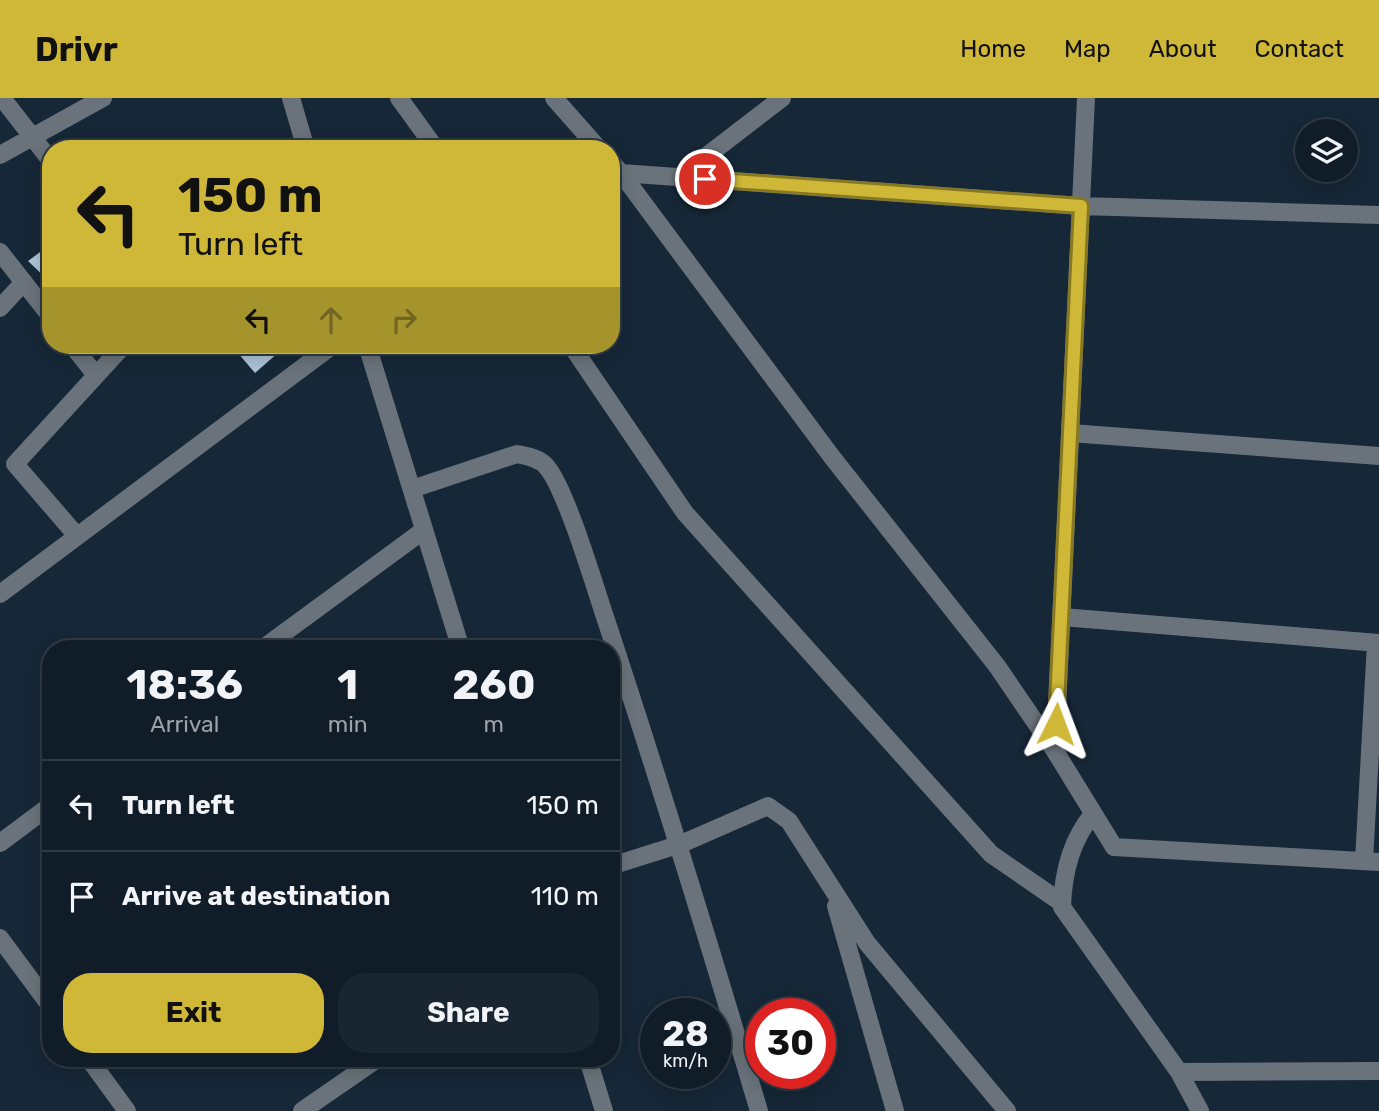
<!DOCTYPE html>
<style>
body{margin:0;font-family:Rubik,sans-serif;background:#192631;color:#f1f3f6;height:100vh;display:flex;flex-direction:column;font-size:26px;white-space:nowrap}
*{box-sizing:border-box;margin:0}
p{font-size:23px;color:#9ca2a8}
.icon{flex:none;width:38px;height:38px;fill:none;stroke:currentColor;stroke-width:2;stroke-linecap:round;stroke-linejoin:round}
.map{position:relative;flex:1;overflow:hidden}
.side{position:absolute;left:42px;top:542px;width:578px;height:427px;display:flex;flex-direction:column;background:#101d29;border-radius:28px;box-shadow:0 4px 18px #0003,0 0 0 2px #303b46}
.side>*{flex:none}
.guide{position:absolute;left:42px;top:42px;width:578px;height:214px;border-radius:28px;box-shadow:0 4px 18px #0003,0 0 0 2px #303b46;background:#cfb837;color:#111;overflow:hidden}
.fabs{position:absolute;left:1295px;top:21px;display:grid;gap:14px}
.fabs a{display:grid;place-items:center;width:63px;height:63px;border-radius:50%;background:#101d29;box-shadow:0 4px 18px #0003,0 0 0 2px #303b46;font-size:35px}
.speed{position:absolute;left:640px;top:900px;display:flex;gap:14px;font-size:35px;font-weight:700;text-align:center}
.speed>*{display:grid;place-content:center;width:91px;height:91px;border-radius:50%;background:#101d29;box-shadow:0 4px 18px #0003,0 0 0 2px #303b46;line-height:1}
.speed small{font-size:18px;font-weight:400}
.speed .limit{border:10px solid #d22;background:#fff;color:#111}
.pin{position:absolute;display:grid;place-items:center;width:60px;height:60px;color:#fff;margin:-30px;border:4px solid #fff;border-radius:50%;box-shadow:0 2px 7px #0007}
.me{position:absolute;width:77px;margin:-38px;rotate:3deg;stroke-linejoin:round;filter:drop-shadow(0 0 5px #0008)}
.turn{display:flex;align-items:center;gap:24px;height:147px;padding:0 21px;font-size:32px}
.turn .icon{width:91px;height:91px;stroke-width:2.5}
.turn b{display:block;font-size:49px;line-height:60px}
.lanes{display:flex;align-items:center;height:66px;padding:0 21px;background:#0003;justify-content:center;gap:35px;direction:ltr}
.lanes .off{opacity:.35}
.eta{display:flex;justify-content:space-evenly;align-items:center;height:119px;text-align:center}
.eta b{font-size:42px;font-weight:700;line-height:49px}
.primary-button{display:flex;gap:14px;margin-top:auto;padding:14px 21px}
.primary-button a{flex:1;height:80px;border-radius:28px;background:#cfb837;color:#111;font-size:28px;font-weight:700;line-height:80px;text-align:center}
.primary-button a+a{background:#192631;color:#f1f3f6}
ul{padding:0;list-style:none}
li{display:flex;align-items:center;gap:21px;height:91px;padding:0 21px;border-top:2px solid #303b46}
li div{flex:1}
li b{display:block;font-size:26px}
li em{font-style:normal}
header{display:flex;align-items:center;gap:42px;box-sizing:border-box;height:98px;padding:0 35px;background:#cfb837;color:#111}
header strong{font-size:33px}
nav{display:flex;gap:38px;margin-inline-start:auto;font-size:24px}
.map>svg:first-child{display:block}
</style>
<header>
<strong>Drivr</strong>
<nav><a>Home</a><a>Map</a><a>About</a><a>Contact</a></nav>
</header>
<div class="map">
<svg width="1379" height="1013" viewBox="0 0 1379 1013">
<rect width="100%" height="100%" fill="#162737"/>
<path fill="#adc3d7" d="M 51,146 L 51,185 L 28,163 Z
M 231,247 L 287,247 L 255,275 Z"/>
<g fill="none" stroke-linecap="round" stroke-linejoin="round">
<path stroke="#6a737b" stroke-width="18" d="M 2,0 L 51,63
M 291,0 L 306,51
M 399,0 L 436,51
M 554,0 L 599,51
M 1086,0 L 1055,653 L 1114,749 L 1379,764
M 0,57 L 103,0
M 611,64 L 621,75 L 1081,108 L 1379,117
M 621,75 L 832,359 L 997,568 L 1055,653
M 678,80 L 782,0
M 0,154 L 51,219
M 0,210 L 24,184
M 72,247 L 95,276
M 367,247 L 461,551
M 571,247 L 685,415 L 991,756 L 1062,805
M 1070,335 L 1379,358
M 412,391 L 517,356 C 527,358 539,360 546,368 C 566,390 595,490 606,522 C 660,685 710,848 759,1013
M 77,438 L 15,366 L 124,247
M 0,496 L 333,247
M 1062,519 L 1379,545
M 262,551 L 424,432
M 1093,716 C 1072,741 1063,775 1062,809 L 1179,974 L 1200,1013
M 0,745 L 51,707
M 1364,763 L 1376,545
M 611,768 L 681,746 L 768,708 L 789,723 L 867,845 L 1007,1013
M 836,808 L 895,1013
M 0,840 L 51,909
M 89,961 L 127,1013
M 588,961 L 604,1013
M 1179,974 L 1379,973
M 302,1013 L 377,961"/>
</g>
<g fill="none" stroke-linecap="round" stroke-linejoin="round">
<defs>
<path id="route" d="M 705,81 L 1081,108 L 1056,626"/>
</defs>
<use href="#route" stroke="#877824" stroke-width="18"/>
<use href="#route" stroke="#cfb837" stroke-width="12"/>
</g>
</svg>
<div class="fabs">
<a><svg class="icon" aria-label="layers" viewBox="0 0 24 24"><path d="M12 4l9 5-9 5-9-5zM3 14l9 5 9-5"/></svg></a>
</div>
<div class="speed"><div>28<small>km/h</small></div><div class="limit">30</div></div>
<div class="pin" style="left:705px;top:81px;background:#d93025"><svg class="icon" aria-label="arrive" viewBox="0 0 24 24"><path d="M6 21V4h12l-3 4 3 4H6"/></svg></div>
<svg class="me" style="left:1056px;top:626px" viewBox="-20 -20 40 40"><path d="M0-17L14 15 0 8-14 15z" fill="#cfb837" stroke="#fff" stroke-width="4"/></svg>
<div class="guide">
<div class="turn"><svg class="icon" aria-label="left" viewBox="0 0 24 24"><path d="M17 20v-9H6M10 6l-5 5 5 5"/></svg><div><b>150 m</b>Turn left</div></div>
<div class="lanes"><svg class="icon" aria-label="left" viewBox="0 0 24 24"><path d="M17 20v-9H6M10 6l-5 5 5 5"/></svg><svg class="icon off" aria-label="ahead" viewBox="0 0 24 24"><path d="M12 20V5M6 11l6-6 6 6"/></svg><svg class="icon off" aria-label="right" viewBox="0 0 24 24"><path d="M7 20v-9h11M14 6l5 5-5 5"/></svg></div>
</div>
<section class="side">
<div class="eta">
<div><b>18:36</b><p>Arrival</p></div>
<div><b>1</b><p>min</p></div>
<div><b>260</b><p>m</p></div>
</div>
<ul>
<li><svg class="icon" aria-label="left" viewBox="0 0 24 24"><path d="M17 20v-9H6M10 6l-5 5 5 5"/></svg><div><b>Turn left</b></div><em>150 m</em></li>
<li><svg class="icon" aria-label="arrive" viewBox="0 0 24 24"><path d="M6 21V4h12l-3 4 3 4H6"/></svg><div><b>Arrive at destination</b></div><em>110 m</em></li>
</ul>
<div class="primary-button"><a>Exit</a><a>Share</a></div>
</section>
</div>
